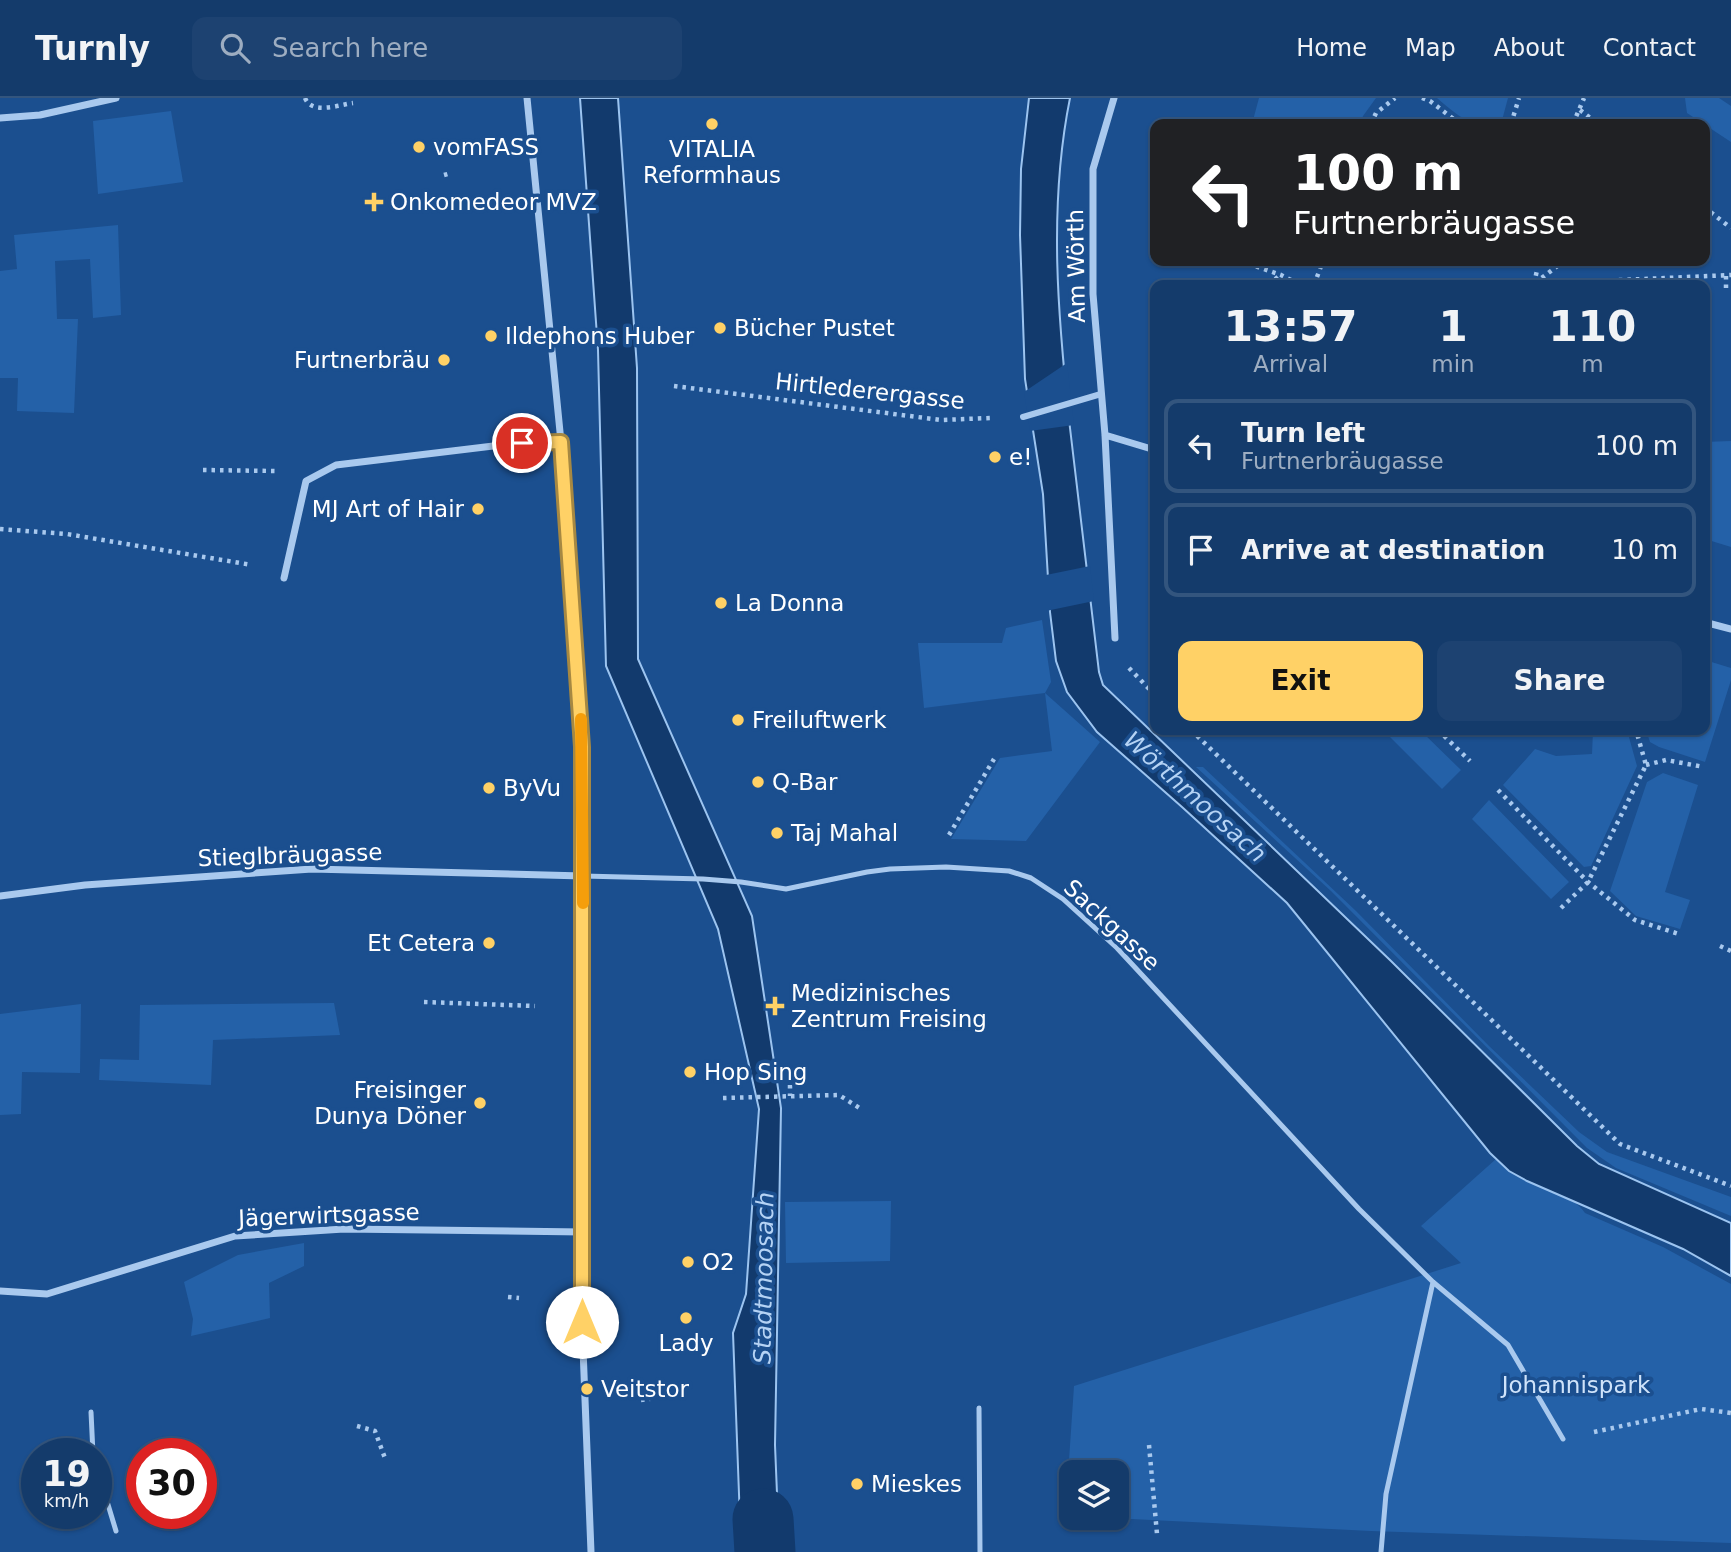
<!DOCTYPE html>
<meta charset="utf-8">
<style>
body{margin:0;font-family:"DejaVu Sans",sans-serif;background:#1d4271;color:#f1f3f6;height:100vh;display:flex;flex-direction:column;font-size:26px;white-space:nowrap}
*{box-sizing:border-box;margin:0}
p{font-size:23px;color:#9dadc1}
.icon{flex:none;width:38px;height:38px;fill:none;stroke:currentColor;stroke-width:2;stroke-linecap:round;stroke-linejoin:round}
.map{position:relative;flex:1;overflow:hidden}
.sheet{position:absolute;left:1150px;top:182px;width:560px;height:455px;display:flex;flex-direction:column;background:#143b6b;border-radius:14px;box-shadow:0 2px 5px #0004,0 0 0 2px #33557e}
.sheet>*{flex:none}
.banner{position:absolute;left:1150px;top:21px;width:560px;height:147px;border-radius:14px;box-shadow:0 2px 5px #0004,0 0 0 2px #33557e;background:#202124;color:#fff;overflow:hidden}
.buttons{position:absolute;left:1059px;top:1362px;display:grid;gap:14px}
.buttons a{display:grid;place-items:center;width:70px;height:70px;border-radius:14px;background:#143b6b;box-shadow:0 2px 5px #0004,0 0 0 2px #33557e;font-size:35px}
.speed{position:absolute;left:21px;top:1340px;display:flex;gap:14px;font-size:35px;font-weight:700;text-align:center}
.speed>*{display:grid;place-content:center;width:91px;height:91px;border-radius:50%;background:#143b6b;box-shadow:0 2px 5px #0004,0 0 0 2px #33557e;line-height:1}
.speed small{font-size:18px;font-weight:400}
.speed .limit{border:10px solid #d22;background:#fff;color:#111}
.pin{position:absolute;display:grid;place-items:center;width:60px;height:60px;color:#fff;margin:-30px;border:4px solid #fff;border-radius:50%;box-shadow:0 2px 7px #0007}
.me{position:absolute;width:77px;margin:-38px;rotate:0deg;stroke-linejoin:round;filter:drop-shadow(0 0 5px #0008)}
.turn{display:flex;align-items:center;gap:24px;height:147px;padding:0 28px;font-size:32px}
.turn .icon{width:91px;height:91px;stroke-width:2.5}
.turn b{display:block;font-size:49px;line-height:60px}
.eta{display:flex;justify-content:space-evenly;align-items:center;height:119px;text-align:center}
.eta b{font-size:42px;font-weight:600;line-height:49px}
.primary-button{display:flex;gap:14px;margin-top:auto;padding:14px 28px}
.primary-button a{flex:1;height:80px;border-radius:14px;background:#ffd166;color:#111;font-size:28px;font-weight:600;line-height:80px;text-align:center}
.primary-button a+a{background:#1d4271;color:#f1f3f6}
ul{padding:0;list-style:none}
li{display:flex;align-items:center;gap:21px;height:94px;margin:0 14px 10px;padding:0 14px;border:4px solid #33557e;border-radius:14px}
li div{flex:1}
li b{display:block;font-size:26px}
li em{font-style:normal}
header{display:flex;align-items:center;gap:42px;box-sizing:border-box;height:98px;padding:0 35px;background:#143b6b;border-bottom:2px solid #33557e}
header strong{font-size:33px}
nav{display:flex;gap:38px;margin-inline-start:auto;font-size:24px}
.search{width:490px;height:63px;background:#1d4271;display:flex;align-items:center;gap:18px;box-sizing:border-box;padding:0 24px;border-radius:14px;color:#9dadc1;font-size:26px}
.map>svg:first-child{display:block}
</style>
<header>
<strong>Turnly</strong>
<div class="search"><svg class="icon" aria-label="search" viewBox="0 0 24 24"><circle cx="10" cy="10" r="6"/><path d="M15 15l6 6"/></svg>Search here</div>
<nav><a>Home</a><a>Map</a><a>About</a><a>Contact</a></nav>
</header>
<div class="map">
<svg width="1731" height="1454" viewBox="0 0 1731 1454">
<rect width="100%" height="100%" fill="#1b4f8f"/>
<path fill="#2461a8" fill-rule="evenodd" d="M 1259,0 L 1376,0 L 1363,18 L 1360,26 L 1252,26 Z
M 1437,0 L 1508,0 L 1501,26 C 1466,26 1463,22 1437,0 Z
M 1685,0 L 1719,0 L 1731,8 L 1731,44 L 1687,15 Z
M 171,13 L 183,84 L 98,96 L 93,23 Z
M 118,127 L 121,217 L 93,220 L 90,161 L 55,163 L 57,221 L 78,221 L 74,315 L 17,313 L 18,280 L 0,280 L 0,173 L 17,171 L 14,137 Z
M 1731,343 L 1731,449 L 1705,441 L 1704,344 Z
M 1042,522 L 1051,584 L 1045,595 L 1100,644 L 1026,743 L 951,741 L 1000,660 L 1052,653 L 1045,595 L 924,610 L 918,545 L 1002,545 L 1006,530 Z
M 1705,562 L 1731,570 L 1731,582 L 1705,664 L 1659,649 L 1650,644 L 1646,632 L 1704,632 Z
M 1383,632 L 1420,632 L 1461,672 L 1442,691 Z
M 1593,632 L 1627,632 L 1637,668 L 1591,768 L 1584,769 L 1503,687 L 1535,651 L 1556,658 L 1592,656 Z
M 1196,669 L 1203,669 L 1356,813 L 1489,948 L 1579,1034 L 1607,1054 L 1731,1099 L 1731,1118 L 1616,1070 L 1587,1050 L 1331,793 Z
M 1663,675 L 1698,687 L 1665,794 L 1690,802 L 1680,831 L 1636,818 L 1610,793 L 1647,684 Z
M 1489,702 L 1569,784 L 1551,801 L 1472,721 Z
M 334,905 L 340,937 L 213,942 L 211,987 L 99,982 L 100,961 L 139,962 L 140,907 Z
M 81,906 L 80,975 L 22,974 L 21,1016 L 0,1017 L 0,916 Z
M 1496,1061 C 1505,1070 1515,1077 1527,1083 C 1546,1093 1573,1097 1585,1115 L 1663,1149 L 1731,1186 L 1731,1445 L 1371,1433 L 1132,1421 L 1065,1422 L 1074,1288 L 1461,1165 L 1421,1128 ZM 1071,1374 L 1116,1374 L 1116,1419 L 1071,1419 Z
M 891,1103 L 890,1163 L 786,1165 L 785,1104 Z
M 304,1145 L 304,1168 L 269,1185 L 270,1220 L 191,1238 L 193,1221 L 184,1184 L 238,1157 Z"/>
<path fill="#123a6d" stroke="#9cc4f0" stroke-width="2" d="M 580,0 L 618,0 L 637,270 L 638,561 L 752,818 L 781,1010 L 775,1347 L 778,1420 L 740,1423 L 733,1235 L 746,1196 L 759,1011 L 718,831 L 606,568 L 598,252 Z
M 1029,0 L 1070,0 C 1048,109 1058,220 1070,330 C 1079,411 1089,492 1099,574 L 1103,587 L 1391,863 L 1577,1048 L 1599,1066 L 1731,1125 L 1731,1178 L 1683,1151 L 1527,1083 L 1509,1073 L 1490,1055 L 1287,805 L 1182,709 L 1097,634 L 1067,594 L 1056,563 L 1050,514 L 1043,396 L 1025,281 L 1020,137 L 1021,71 Z"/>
<path fill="#1b4f8f" d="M 1067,265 L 1074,327 L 1030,333 L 1024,294 Z
M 1090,468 L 1094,503 L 1046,513 L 1046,477 Z"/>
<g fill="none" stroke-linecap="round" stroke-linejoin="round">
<path stroke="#123a6d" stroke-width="61" d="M 763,1421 L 765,1454"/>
<path stroke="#a9c9ee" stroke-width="4.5" stroke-dasharray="3.5 5" stroke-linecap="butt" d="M 305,0 C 312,17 338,7 353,5
M 1422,0 L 1430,3 L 1460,26
M 1580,12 L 1598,26
M 1371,26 L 1376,15 L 1395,0
M 1511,26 L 1519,0
M 1573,26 L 1584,0
M 444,77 L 451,75
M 1704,109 L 1731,130
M 1240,163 L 1281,177 L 1301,187
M 1726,178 L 1726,194
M 1535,185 L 1564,163
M 1534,186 L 1731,177
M 1534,186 L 1539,163
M 1269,187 L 1280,177
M 1314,187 L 1323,163
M 674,288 L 941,322 L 990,320
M 203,372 L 275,373
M 0,431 L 67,436 L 252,467
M 1129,570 L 1155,597
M 1191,632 L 1620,1046 L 1731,1088
M 1438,632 L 1470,663
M 1646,667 L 1666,662 L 1704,669
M 1498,692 L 1588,784 L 1635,822 L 1679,836
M 949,737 L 994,661
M 1561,810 L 1588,784 L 1646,667 L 1636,632
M 1720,848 L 1731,853
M 424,904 L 535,908
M 790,970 L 790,998
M 723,1000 L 839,997 L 861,1011
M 508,1199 L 519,1200
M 641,1302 L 650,1301
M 357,1328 L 375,1333 L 386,1363
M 1594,1334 L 1701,1311 L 1731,1315
M 1149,1347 L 1157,1436"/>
<path stroke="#a9c9ee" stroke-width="5" d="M 583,778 L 703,781 L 741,784 L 786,791 L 867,774 L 890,771 L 946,769 L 1009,773 L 1031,780 L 1063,801 L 1117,850 L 1359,1111 L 1433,1184 L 1508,1247 L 1563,1341
M 979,1310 L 980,1454
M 91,1314 L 93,1356
M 96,1380 L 106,1400 L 116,1433
M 1381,1454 L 1386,1396 L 1433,1184"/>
<path stroke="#a9c9ee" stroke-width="6" d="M 1023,319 L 1101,296"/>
<path stroke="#a9c9ee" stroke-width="7" d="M 527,0 L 561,344 L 581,620 L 583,778 L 582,1225 L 591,1454
M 1114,0 L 1093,71 L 1093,196 L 1105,337 L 1115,540
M 0,20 L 40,17 L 116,0
M 1105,337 L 1155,352
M 284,480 L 306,383 L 336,367 L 510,346 L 561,344
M 1704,524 L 1731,531
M 0,798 L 85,787 L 312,771 L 583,778
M 0,1193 L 47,1196 L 235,1138 L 344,1131 L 583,1134"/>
</g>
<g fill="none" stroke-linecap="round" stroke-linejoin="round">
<defs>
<path id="route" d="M 522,345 L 561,344 L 582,649 L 582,1224"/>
</defs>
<use href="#route" stroke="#a68842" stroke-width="18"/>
<use href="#route" stroke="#ffd166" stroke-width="12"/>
<path stroke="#f59e0b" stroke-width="12" d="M 581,621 L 583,805"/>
</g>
<g fill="#ffd166" stroke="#1b4f8f" stroke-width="2.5">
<circle cx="712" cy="26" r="7"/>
<circle cx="419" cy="49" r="7"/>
<path d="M370.5 93.5h7v7h7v7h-7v7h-7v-7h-7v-7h7z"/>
<circle cx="720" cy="230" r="7"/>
<circle cx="491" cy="238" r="7"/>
<circle cx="444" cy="262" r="7"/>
<circle cx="995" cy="359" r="7"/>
<circle cx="478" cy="411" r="7"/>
<circle cx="721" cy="505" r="7"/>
<circle cx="738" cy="622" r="7"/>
<circle cx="758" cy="684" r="7"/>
<circle cx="489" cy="690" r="7"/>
<circle cx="777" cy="735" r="7"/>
<circle cx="489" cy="845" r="7"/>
<path d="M771.5 897.5h7v7h7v7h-7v7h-7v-7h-7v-7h7z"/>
<circle cx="690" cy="974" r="7"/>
<circle cx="480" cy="1005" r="7"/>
<circle cx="688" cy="1164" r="7"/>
<circle cx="686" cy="1220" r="7"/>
<circle cx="587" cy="1291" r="7"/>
<circle cx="857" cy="1386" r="7"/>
</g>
<g text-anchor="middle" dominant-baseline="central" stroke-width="7" stroke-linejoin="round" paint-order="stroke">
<g font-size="23" fill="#fff" stroke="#1b4f8f" text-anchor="start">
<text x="433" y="49">vomFASS</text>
<text x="712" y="51" text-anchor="middle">VITALIA<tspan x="712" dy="26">Reformhaus</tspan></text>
<text x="390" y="104">Onkomedeor MVZ</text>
<text x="734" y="230">Bücher Pustet</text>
<text x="505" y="238">Ildephons Huber</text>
<text x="430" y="262" text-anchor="end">Furtnerbräu</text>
<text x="1009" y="359">e!</text>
<text x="464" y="411" text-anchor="end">MJ Art of Hair</text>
<text x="735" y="505">La Donna</text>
<text x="752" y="622">Freiluftwerk</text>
<text x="772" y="684">Q-Bar</text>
<text x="503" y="690">ByVu</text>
<text x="791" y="735">Taj Mahal</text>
<text x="475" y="845" text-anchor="end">Et Cetera</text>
<text x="791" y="895">Medizinisches<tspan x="791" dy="26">Zentrum Freising</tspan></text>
<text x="704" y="974">Hop Sing</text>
<text x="466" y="992" text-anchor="end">Freisinger<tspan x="466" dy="26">Dunya Döner</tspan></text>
<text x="702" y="1164">O2</text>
<text x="686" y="1245" text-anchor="middle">Lady</text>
<text x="601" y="1291">Veitstor</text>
<text x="871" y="1386">Mieskes</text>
</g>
<g font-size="23" fill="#fff" stroke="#1b4f8f">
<text transform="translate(1076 168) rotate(-91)">Am Wörth</text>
<text transform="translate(870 293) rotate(6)">Hirtlederergasse</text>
<text transform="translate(290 757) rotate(-2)">Stieglbräugasse</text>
<text transform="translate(1112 827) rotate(43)">Sackgasse</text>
<text transform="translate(329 1117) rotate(-2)">Jägerwirtsgasse</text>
</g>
<g font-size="23" fill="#cfe3fa" stroke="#1b4f8f">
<text x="1576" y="1287">Johannispark</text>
</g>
<g font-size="24" font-style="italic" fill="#b5d3f5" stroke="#1b4f8f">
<text transform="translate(1195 699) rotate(42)">Wörthmoosach</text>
<text transform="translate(764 1180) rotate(-89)">Stadtmoosach</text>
</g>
</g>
</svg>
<div class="buttons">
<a><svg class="icon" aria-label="layers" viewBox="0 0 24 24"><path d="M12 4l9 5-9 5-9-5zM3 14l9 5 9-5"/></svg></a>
</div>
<div class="speed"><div>19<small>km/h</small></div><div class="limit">30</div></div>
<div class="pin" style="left:522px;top:345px;background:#d93025"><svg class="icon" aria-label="arrive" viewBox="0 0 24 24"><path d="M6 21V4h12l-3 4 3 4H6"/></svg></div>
<svg class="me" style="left:582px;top:1224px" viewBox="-20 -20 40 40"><circle r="19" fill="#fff"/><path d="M0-13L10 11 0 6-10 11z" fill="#ffd166"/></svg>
<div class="banner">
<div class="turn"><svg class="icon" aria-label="left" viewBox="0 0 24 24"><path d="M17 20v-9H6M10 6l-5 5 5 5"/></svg><div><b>100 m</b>Furtnerbräugasse</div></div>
</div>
<section class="sheet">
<div class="eta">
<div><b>13:57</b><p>Arrival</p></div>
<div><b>1</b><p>min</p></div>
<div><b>110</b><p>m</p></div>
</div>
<ul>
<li><svg class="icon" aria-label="left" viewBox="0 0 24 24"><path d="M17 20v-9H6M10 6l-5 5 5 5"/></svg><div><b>Turn left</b><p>Furtnerbräugasse</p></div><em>100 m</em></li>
<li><svg class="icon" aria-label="arrive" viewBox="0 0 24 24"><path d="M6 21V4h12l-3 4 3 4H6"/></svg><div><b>Arrive at destination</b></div><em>10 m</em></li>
</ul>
<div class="primary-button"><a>Exit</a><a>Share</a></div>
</section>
</div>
